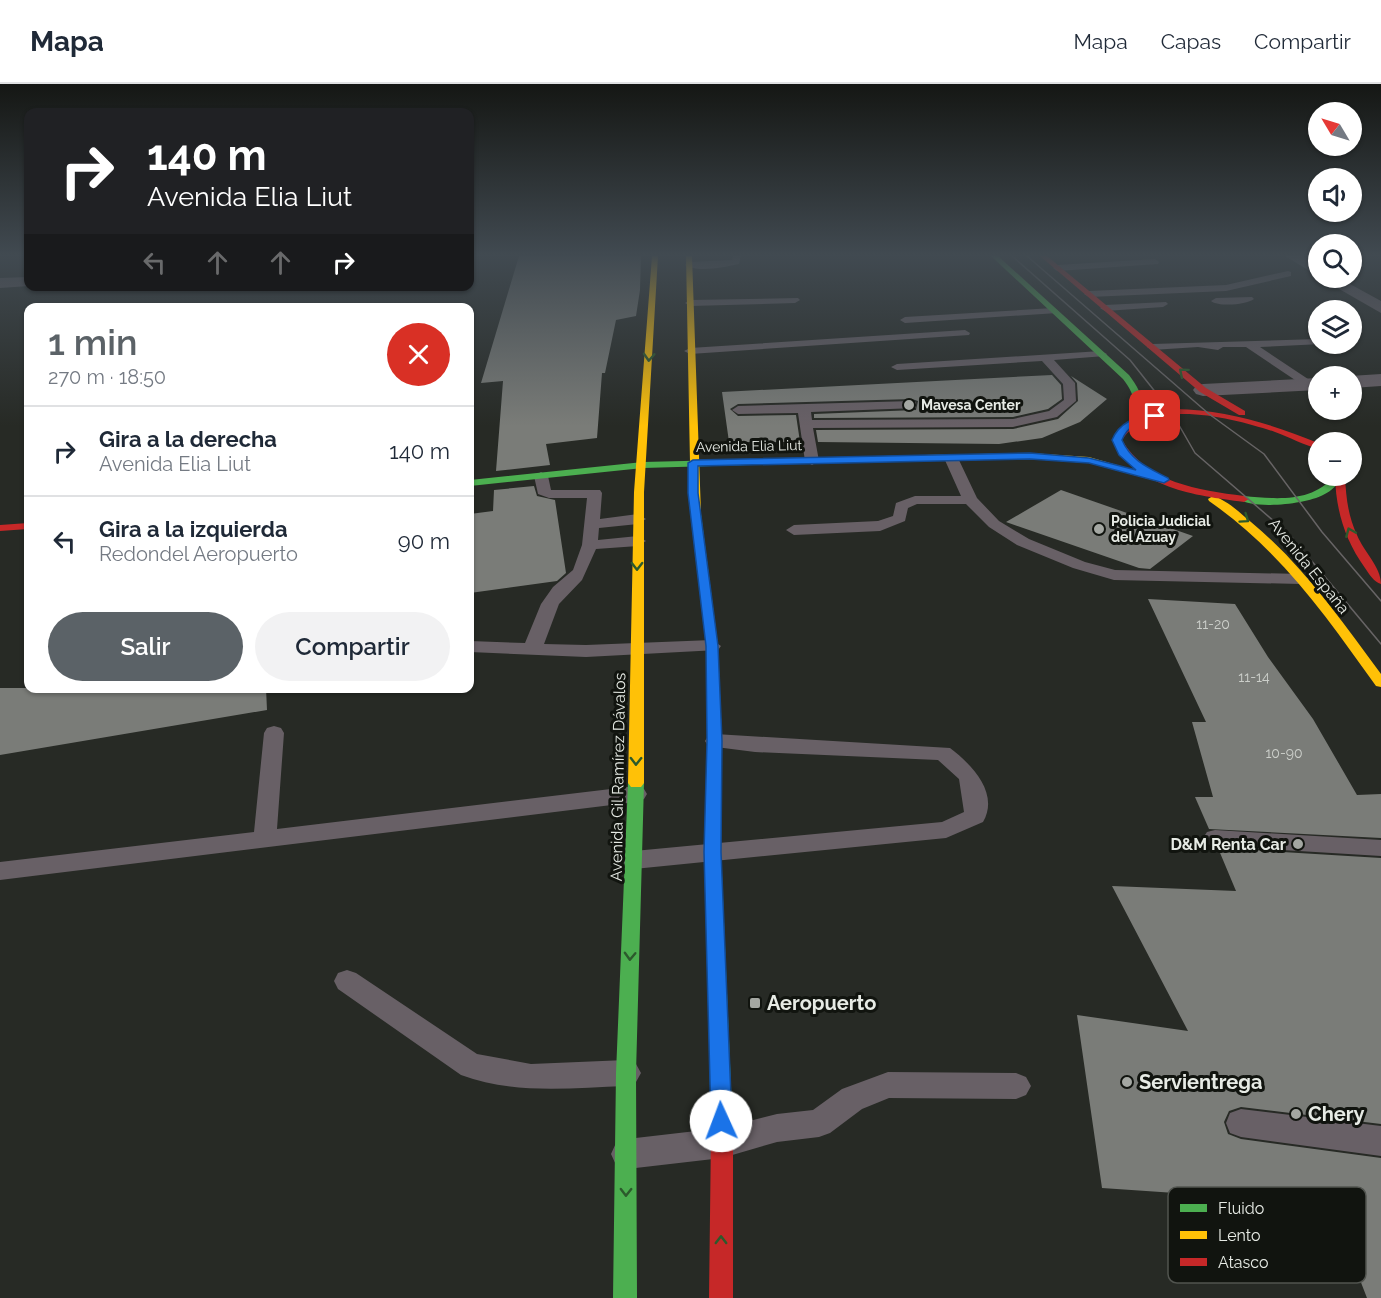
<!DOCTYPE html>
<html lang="es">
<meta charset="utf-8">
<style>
body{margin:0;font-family:Raleway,sans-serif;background:#f2f2f3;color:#1f2937;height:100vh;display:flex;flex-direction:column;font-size:22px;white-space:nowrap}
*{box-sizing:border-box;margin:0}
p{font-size:20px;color:#747a83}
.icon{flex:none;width:33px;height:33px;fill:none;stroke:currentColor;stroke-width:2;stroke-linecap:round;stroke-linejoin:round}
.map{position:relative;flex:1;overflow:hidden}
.details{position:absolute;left:24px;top:219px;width:450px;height:390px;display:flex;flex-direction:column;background:#fff;border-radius:12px;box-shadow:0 2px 4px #0004}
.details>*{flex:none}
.top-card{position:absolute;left:24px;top:24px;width:450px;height:183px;border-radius:12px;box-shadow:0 2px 4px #0004;background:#202124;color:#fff;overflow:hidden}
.needle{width:39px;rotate:308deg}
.tools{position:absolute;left:1308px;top:18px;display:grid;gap:12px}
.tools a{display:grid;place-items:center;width:54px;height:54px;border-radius:50%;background:#fff;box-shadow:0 2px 4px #0004;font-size:30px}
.pin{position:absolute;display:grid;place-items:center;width:51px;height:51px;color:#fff;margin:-26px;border-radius:12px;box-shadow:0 3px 9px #0006}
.me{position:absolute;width:66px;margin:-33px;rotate:358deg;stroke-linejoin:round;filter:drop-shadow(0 0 4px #0008)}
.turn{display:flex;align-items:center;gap:21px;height:126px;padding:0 24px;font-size:27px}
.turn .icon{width:78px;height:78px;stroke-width:2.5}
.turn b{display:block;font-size:42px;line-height:51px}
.lanes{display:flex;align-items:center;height:57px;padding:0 24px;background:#0003;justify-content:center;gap:30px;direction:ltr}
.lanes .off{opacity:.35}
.round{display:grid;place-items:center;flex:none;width:63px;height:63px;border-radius:32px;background:#f2f2f3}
.headline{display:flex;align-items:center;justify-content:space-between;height:102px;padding:0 24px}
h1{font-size:36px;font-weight:600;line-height:45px;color:#5b6267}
.action{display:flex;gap:12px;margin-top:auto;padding:12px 24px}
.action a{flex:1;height:69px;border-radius:36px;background:#5b6267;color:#fff;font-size:24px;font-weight:600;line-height:69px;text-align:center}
.action a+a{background:#f2f2f3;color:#1f2937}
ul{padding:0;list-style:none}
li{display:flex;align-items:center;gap:18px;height:90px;padding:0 24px;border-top:2px solid #e0e1e3}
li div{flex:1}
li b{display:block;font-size:22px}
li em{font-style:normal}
header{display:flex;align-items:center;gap:36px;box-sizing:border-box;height:84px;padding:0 30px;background:#fff;border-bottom:2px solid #e0e1e3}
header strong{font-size:28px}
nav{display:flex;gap:33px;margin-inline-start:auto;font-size:21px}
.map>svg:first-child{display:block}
</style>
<header>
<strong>Mapa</strong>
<nav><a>Mapa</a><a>Capas</a><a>Compartir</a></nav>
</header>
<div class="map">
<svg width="1381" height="1214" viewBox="0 0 1381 1214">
<rect width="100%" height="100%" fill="#272a25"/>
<path fill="#7a7c78" d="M 519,172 L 641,172 L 640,206 L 636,232 L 616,236 L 605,289 L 602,289 L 597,354 L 546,360 L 550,381 L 496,387 L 503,297 L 481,299 Z
M 1052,291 L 1061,301 L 1062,315 L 1048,325 L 1013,333 L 814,334 L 814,330 L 916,326 L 918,317 L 912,315 L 738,320 L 730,325 L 738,332 L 796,331 L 800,358 L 729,358 L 722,308 Z
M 1071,292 L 1107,315 L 1080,338 L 1042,354 L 999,360 L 818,358 L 816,346 L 1013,345 L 1058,335 L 1078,317 L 1077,299 Z
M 534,402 L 537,412 L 555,416 L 566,489 L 557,497 L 470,509 L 470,430 L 493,427 L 494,406 Z
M 1061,406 L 1193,452 L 1150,485 L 1139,484 L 1006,438 Z
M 1148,515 L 1235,520 L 1268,573 L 1313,635 L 1357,711 L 1381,710 L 1381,754 L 1209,745 L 1195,713 L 1213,713 L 1192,638 L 1206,638 Z
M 0,604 L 266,604 L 267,626 L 0,671 Z
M 1218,764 L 1381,774 L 1381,1040 L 1241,1023 L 1229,1027 L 1224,1038 L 1228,1050 L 1241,1055 L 1381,1074 L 1381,1214 L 1367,1214 L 1350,1170 L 1247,1156 L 1234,1113 L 1102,1104 L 1077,931 L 1188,947 L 1112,802 L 1236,807 Z"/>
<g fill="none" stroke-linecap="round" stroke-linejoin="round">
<path fill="#686066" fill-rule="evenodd" d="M 733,172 L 741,172 L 739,180 C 725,183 697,189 685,181 L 689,178 L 732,176 Z
M 1155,175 L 1159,178 L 1158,180 L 1057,187 L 1053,184 L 1057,181 Z
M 1288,187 L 1291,188 L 1291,192 L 1226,207 L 1089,213 L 1084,210 L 1089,207 L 1226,201 Z
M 1252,213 L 1254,215 C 1246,221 1219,223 1211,217 L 1216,214 Z
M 798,214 L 800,216 L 795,219 L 690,222 L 685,219 L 690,216 Z
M 1166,218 L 1168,220 L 1163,223 L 1105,227 L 1100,224 L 1105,221 Z
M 1053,224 L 1058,227 L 1057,229 L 905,239 L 900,236 L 905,233 Z
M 965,246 L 970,249 L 969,251 L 690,270 L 684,267 L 690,264 Z
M 1318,255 L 1318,260 L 1322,260 L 1260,263 L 1311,297 L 1311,303 L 1307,304 L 1246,263 L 1223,263 L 1218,266 L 1198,263 L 1152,266 L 1147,263 L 1152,260 Z
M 1101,267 L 1107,270 L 1105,272 L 1054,276 L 1075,299 L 1076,317 L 1057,333 L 1013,343 L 813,344 L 819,377 L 812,381 L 805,377 L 798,329 L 738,330 L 732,326 L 738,322 L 912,317 L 916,318 L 916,324 L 811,328 L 812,336 L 1013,335 L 1049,327 L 1064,316 L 1063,300 L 1042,277 L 897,286 L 891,283 L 897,280 Z
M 951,370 L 958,374 L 977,414 L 999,437 L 1029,455 L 1085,478 L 1115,486 L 1301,490 L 1309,495 L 1301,500 L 1114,496 L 1073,484 L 1017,461 L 989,443 L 966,420 L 917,420 L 908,424 L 905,437 L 880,447 L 794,451 L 786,446 L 794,441 L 878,437 L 893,432 L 896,419 L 915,412 L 961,412 L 944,374 Z
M 541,388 L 548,392 L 551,406 L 600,406 L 602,409 L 600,435 L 638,430 L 646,435 L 638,440 L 599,444 L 598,456 L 638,452 L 646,457 L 638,462 L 596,465 L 582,496 L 559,520 L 544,560 L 586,561 L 712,556 L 721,562 L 718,566 L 586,573 L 470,568 L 470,557 L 525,559 L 541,520 L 553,503 L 573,486 L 582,461 L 587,414 L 549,414 L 538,410 L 534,392 Z
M 274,642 L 281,644 L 284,649 L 277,745 L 636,702 L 644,705 L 647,710 L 644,715 L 636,718 L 0,796 L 0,778 L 254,748 L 264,649 L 267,644 Z
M 715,650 L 950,664 C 971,680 1000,709 983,738 L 946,754 L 634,785 L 626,782 L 622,776 L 626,770 L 634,767 L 942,738 L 964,728 L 959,695 L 938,676 L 755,668 L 708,662 L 705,657 L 708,652 Z
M 1215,746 L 1381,756 L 1381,772 L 1215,762 L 1207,760 L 1203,754 L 1207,748 Z
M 347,886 L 356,889 L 477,970 L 531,980 L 626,976 L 636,980 L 641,989 L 636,998 L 626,1002 C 571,1004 514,1011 461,991 L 338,905 L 334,897 L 338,889 Z
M 888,988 L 1016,989 L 1026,993 L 1031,1002 L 1026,1011 L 1016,1015 L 889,1014 L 862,1025 L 830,1049 L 819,1053 L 777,1058 L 722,1074 L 627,1085 L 616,1081 L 611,1070 L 616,1059 L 627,1055 L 722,1044 L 777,1030 L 813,1026 L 842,1005 Z
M 1241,1025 L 1381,1042 L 1381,1072 L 1241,1053 L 1230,1049 L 1226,1039 L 1230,1029 Z"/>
<path fill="#686066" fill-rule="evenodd" d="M 1285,172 L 1303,172 L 1318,182 L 1318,192 Z
M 28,193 L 29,202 L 0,204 L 0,194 Z
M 1320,194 L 1339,194 L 1381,217 L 1381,229 Z
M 1381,290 L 1381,302 L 1352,304 L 1350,292 Z
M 1318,294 L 1318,306 L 1203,312 L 1196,310 L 1193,306 L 1196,302 L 1203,300 Z"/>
<path fill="#4caf50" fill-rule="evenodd" d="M 991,172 L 998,172 L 1129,291 C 1141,307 1147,320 1138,339 L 1131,337 C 1137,320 1134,309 1123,295 Z
M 925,371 L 930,374 L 928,376 L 643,384 L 470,402 L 470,396 L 643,378 Z
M 1334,392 L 1344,392 C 1338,400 1332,407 1323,411 C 1306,420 1254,426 1239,415 L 1244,412 C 1276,415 1312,419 1334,392 Z
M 696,427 L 701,430 L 718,562 L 722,657 L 721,768 L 733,1049 L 729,1056 L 722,1059 L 715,1056 L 711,1049 L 705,768 L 708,657 L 706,562 L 691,430 Z
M 636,694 L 641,695 L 644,699 L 636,989 L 637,1214 L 613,1214 L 616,989 L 628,699 L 631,695 Z"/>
<path fill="#ffc107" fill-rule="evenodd" d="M 652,172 L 658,172 L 644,408 L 644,699 L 641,703 L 631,703 L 628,699 L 634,408 Z
M 686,172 L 692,172 L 701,430 L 696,433 L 691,430 Z
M 1030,369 L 1089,373 L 1169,396 L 1164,399 L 1089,379 L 1030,375 L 925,377 L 920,374 L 925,371 Z
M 1213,412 C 1227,416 1240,429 1251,438 C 1303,481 1341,536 1381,590 L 1381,603 L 1376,602 C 1326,532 1281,467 1209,417 L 1208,415 Z"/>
<path fill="#c62828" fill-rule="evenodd" d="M 1040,172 L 1047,172 L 1206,304 L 1245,327 L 1245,331 L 1239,331 L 1200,308 Z
M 1175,325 C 1226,326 1272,340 1318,359 L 1318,365 C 1304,361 1289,353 1275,348 C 1234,334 1150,312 1122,356 C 1147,399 1198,406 1244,412 L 1249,415 L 1244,418 C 1193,411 1140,405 1112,356 C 1129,331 1147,329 1175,325 Z
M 1335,392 L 1345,392 C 1346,413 1348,432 1357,451 C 1364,468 1381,483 1381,500 C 1374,498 1369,490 1365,484 C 1345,456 1336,427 1335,392 Z
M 28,439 L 28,445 L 0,447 L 0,441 Z
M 722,1039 L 729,1042 L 733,1049 L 733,1214 L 709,1214 L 711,1049 L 715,1042 Z"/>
<path stroke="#676465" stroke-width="1.5" d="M 1012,172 L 1130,276 L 1172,329 L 1195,369 L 1290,451 L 1381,560
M 1027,172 L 1209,330 L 1264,370 L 1322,448 L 1381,517"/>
</g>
<defs><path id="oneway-chevron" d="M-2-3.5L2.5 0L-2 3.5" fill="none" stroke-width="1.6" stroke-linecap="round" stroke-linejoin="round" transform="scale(1.5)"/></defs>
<g stroke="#2c5a2c">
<use href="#oneway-chevron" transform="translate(649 273) rotate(93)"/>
<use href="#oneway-chevron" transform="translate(1183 288) rotate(-140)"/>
<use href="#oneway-chevron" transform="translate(1245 435) rotate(35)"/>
<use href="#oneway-chevron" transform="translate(1350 448) rotate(-113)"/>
<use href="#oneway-chevron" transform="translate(637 482) rotate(90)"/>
<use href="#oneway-chevron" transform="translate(636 677) rotate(91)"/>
<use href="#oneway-chevron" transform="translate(630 872) rotate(92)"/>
<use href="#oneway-chevron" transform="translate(626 1108) rotate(91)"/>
<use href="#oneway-chevron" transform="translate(721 1156) rotate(-90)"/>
</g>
<linearGradient id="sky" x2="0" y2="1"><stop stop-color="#151714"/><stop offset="0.5" stop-color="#414a51"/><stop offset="1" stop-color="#414a51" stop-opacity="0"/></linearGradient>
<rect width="1381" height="342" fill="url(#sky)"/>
<path fill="#1a73e8" stroke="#114b97" stroke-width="1.5" d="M 1155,329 L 1159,332 L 1158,333 C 1142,338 1128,340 1122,356 C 1131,377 1149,384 1168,394 L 1169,396 L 1164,399 L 1089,379 L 1030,375 L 698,382 L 698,409 L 718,562 L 722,657 L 721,768 L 732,1037 L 729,1044 L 721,1047 L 714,1044 L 711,1037 L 704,768 L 707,657 L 706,562 L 688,409 L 688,379 L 693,376 L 1030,369 L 1089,374 L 1136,386 L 1119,371 L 1112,356 C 1120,337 1135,334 1155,329 Z"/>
<g fill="#a4a7a2" stroke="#11140f" stroke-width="2">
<circle cx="909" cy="321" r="6"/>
<circle cx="1099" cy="445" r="6"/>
<circle cx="1298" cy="760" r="6"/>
<rect x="749" y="913" width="12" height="12" rx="3"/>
<circle cx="1127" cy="998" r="6"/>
<circle cx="1296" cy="1030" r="6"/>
</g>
<g text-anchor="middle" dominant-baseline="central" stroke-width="6" stroke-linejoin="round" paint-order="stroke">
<g font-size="14" font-weight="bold" fill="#e7ebe5" stroke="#11140f" text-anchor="start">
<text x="921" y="321">Mavesa Center</text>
<text x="1111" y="437">Policia Judicial<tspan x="1111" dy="16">del Azuay</tspan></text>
</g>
<g font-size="14" fill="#e7ebe5" stroke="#11140f">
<text transform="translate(749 362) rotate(-1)">Avenida Elia Liut</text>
</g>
<g font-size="14" fill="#cccfca">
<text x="1213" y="540">11-20</text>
<text x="1254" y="593">11-14</text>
<text x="1284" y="669">10-90</text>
</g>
<g font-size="16" fill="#e7ebe5" stroke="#11140f">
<text transform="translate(1309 482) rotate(51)">Avenida España</text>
<text transform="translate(618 693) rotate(-89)">Avenida Gil Ramírez Dávalos</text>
</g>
<g font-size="16" font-weight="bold" fill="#e7ebe5" stroke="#11140f" text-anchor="end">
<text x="1286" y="760">D&amp;M Renta Car</text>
</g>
<g font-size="20" font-weight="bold" fill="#e7ebe5" stroke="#11140f" text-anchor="start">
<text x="767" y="919">Aeropuerto</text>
<text x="1139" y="998">Servientrega</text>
<text x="1308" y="1030">Chery</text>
</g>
</g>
<rect x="1168" y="1103" width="198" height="96" rx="9" fill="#11140f" stroke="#51544f" stroke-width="1.5"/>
<rect x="1180" y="1120" width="27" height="8" fill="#4caf50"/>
<rect x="1180" y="1147" width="27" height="8" fill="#ffc107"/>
<rect x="1180" y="1174" width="27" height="8" fill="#c62828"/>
<g font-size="16" fill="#e7ebe5">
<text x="1218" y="1130">Fluido</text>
<text x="1218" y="1157">Lento</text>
<text x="1218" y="1184">Atasco</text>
</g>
</svg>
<div class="tools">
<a><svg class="needle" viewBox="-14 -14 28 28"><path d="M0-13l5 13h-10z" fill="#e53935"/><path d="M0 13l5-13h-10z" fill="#747a83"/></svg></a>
<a><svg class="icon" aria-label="sound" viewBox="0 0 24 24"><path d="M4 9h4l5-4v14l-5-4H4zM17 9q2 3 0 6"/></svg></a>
<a><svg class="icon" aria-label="search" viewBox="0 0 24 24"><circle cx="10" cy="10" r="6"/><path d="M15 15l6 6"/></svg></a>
<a><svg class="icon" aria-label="layers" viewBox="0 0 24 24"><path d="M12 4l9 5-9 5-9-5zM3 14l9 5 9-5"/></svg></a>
<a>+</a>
<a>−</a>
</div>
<div class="pin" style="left:1155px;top:332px;background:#d93025"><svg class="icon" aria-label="arrive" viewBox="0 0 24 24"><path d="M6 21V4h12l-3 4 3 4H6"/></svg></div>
<svg class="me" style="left:721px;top:1037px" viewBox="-20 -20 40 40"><circle r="19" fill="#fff"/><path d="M0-13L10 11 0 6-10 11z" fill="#1a73e8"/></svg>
<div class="top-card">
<div class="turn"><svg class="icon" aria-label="right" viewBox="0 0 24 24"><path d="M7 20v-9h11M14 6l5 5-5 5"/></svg><div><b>140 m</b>Avenida Elia Liut</div></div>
<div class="lanes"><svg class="icon off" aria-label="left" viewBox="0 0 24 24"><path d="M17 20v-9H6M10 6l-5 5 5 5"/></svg><svg class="icon off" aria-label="ahead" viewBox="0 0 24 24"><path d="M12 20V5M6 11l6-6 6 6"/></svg><svg class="icon off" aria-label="ahead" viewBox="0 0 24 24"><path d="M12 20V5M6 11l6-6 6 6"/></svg><svg class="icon" aria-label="right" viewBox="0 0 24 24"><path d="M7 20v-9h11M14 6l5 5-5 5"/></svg></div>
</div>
<section class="details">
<div class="headline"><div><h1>1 min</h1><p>270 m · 18:50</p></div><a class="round" style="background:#d93025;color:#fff"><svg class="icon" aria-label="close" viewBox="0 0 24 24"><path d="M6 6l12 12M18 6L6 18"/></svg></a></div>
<ul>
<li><svg class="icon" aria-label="right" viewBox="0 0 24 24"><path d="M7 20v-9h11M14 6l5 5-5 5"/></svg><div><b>Gira a la derecha</b><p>Avenida Elia Liut</p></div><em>140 m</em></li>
<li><svg class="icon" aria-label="left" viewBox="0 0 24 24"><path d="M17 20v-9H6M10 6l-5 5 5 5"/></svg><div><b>Gira a la izquierda</b><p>Redondel Aeropuerto</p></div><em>90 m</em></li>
</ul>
<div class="action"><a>Salir</a><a>Compartir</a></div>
</section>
</div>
